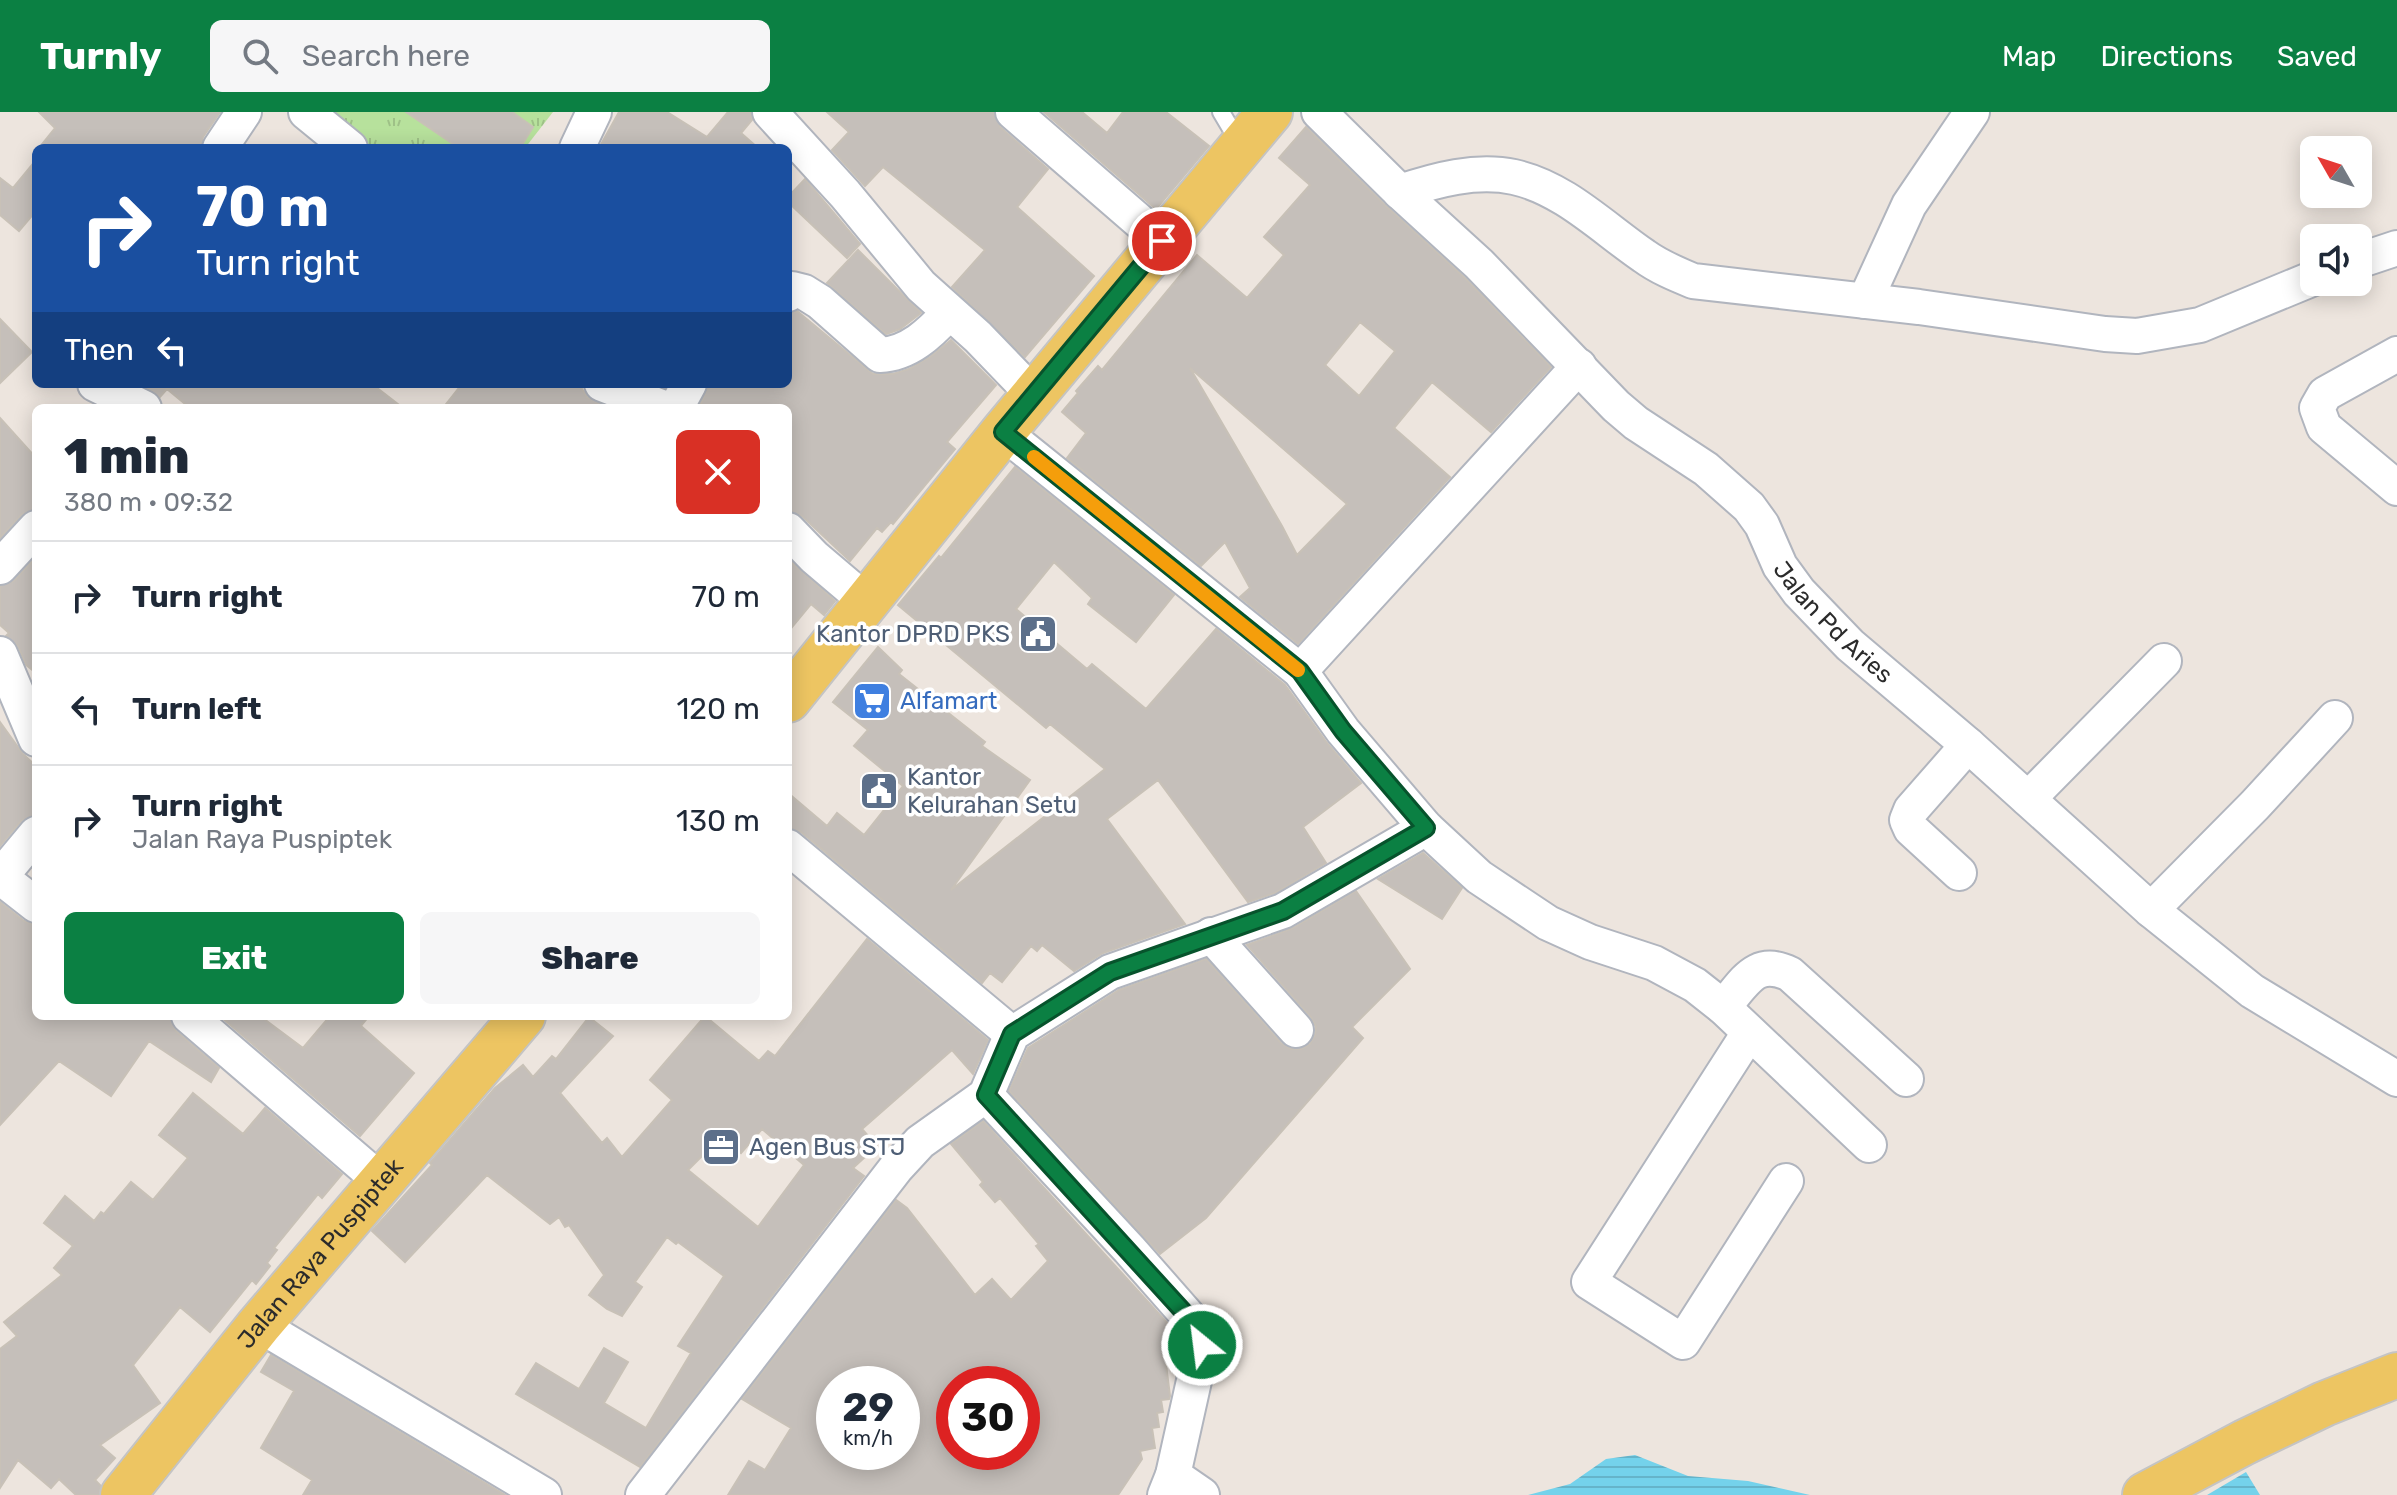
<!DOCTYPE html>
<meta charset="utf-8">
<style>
body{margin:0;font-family:Rubik,sans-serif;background:#f6f6f7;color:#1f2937;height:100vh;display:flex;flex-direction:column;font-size:30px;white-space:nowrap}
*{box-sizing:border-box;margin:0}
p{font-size:26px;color:#747a83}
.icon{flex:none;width:44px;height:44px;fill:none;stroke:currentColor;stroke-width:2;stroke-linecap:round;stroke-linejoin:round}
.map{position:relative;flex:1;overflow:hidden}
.drawer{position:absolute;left:32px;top:292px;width:760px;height:616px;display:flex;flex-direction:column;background:#fff;border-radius:12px;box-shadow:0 4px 20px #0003}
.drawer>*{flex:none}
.hud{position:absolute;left:32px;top:32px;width:760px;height:244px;border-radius:12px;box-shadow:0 4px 20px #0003;background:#1a4fa0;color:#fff;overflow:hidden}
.needle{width:52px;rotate:309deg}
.buttons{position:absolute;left:2300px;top:24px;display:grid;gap:16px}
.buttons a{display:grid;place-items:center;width:72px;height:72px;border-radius:12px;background:#fff;box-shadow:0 4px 20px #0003;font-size:40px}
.speed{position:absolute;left:816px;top:1254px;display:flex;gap:16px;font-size:40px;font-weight:700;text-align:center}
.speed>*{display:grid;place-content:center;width:104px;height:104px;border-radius:50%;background:#fff;box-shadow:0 4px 20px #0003;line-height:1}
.speed small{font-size:20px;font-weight:400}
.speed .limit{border:12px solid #d22;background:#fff;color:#111}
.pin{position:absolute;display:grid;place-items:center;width:68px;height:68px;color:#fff;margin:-34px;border:4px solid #fff;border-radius:50%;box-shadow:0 2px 8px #0007}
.me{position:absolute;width:88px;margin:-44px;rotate:331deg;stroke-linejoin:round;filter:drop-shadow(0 0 6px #0008)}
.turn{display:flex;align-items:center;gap:28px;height:168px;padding:0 32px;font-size:36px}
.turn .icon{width:104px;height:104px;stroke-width:2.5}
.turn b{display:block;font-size:56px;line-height:68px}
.then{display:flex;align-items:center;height:76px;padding:0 32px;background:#0003;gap:16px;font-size:30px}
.round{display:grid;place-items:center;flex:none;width:84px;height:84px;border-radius:12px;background:#f6f6f7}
.head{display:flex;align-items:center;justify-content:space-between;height:136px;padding:0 32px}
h1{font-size:48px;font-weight:800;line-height:60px}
.primary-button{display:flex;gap:16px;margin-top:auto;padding:16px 32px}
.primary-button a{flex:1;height:92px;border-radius:12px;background:#0b8043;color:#fff;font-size:32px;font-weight:800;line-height:92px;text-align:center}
.primary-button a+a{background:#f6f6f7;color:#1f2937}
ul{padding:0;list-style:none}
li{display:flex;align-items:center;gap:24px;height:112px;padding:0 32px;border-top:2px solid #e0e1e3}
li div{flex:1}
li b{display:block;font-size:30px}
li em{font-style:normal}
header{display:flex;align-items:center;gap:48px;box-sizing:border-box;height:112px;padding:0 40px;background:#0b8043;color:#fff}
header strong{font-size:38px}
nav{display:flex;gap:44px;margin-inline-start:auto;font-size:28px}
.search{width:560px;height:72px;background:#f6f6f7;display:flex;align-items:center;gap:20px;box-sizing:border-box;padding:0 28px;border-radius:12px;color:#747a83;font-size:30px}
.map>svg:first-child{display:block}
</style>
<header>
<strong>Turnly</strong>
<div class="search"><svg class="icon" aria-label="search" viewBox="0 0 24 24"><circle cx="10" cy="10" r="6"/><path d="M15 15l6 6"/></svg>Search here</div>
<nav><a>Map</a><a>Directions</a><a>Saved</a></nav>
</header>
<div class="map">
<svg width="2397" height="1383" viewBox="0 0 2397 1383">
<defs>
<pattern id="grass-tufts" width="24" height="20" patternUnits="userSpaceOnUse" patternTransform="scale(2)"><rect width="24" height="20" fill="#b7e19c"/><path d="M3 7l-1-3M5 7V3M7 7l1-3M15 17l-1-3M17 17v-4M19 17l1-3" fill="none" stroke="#9ec187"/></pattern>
<pattern id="water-rules" width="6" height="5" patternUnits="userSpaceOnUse" patternTransform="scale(2)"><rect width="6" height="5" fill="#74d2eb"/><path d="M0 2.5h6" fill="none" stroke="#65b4ca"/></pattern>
</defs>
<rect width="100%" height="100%" fill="#ede5de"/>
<path fill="url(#grass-tufts)" d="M 317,0 L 553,0 L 525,36 L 376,36 L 314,5 Z"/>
<path fill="url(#water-rules)" d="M 1635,1343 L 1688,1364 L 1748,1369 L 1810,1383 L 1528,1383 L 1570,1372 L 1606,1347 Z
M 2246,1360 L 2260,1383 L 2207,1383 Z"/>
<path fill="#c5bfba" stroke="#c8c1b7" stroke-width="2" fill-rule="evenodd" d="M 39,0 L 220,0 L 203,25 L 200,36 L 39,36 L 55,16 Z
M 406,0 L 512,0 L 533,15 L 520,36 L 459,36 Z
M 619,0 L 667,0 L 707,25 L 728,0 L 751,0 L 752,8 L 741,21 L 758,36 L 599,36 Z
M 827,0 L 994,0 L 1000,15 L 1048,57 L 1017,95 L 1094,164 L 1025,245 L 952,175 L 985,138 L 883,55 L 865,74 L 832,38 L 849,20 Z
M 1044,0 L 1082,0 L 1107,21 L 1123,0 L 1166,0 L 1209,34 L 1156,97 Z
M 1306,15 L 1386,94 L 1465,166 L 1551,255 L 1491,320 L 1432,270 L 1394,316 L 1450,365 L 1298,532 L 1240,485 L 1250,476 L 1225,430 L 1201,454 L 1067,346 L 1086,321 L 1062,300 L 1078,281 L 1076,279 L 1098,254 L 1102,258 L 1197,143 L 1247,186 L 1284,143 L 1264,125 L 1310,73 L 1279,46 ZM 1360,210 L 1395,239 L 1359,284 L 1325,253 ZM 1190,256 L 1347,392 L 1297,443 L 1282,414 Z
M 36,48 L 36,99 L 19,119 L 0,103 L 0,66 L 13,76 Z
M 805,67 L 860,132 L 847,146 L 788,90 L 788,85 Z
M 858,138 L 921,201 L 900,217 L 886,222 L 827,171 Z
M 797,199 L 873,262 L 893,262 L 909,257 L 930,245 L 951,228 L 996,273 L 947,330 L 955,337 L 893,412 L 891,410 L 882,420 L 877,416 L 850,449 L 802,404 L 788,399 L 788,296 L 699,296 L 709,272 L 788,272 L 788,202 Z
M 0,207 L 32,240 L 0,271 Z
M 140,272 L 372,272 L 403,296 L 190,296 L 167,277 L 160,285 Z
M 462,272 L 579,272 L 587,285 L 609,296 L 443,296 Z
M 0,306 L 36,346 L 36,397 L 22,402 L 0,426 Z
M 1015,355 L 1174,483 L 1136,530 L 1088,492 L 1092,486 L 1054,450 L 1016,497 L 1087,557 L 1092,552 L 1146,597 L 1216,517 L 1285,573 L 1327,631 L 1361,671 L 1303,715 L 1326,751 L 1275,781 L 1248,790 L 1158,668 L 1107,707 L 1185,812 L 1103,841 L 1074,859 L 1042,833 L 1037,839 L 1031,834 L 1002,870 L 990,861 L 982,871 L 801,720 L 788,716 L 788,681 L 827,714 L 837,701 L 864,723 L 903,674 L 854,634 L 868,618 L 833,590 L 878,535 L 902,558 L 899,562 L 985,630 L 982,634 L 1030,668 L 951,778 L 1105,657 L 1050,612 L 1046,616 L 898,493 L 939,444 L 941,446 Z
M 36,445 L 36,561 L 26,553 L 18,534 L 6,524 L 9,521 L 0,513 L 0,474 L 14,469 Z
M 788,447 L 835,489 L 824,503 L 811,492 L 788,520 Z
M 0,610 L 23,642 L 36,654 L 36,702 L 21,709 L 0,734 Z
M 1423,741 L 1462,776 L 1442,807 L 1378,767 Z
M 1356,779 L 1410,857 L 1352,915 L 1363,926 L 1206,1106 L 1160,1142 L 1009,979 L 1028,936 L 1119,878 L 1206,847 L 1281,931 L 1291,937 L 1301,937 L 1310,932 L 1315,923 L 1316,915 L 1311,905 L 1247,833 L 1293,816 Z
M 0,790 L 24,809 L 36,813 L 36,904 L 170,904 L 176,919 L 219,956 L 211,970 L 149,929 L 111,984 L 59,949 L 0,1013 Z
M 867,827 L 988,928 L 973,962 L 952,938 L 862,1017 L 877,1034 L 853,1056 L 864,1064 L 640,1355 L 516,1282 L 536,1251 L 579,1277 L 604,1236 L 628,1250 L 604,1291 L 646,1316 L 691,1241 L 678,1234 L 724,1164 L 678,1130 L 676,1132 L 667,1125 L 635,1170 L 642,1175 L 622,1204 L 607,1197 L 589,1183 L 604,1163 L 569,1113 L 565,1115 L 559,1105 L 550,1112 L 487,1063 L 405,1150 L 372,1119 L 432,1053 L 430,1051 L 495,976 L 523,953 L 533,965 L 552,944 L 556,947 L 589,905 L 613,924 L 560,981 L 602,1031 L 607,1026 L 622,1045 L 672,988 L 650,968 L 705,904 L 759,949 L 768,939 L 775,944 ZM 762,1017 L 804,1053 L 758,1115 L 688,1058 L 722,1024 L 741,1041 Z
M 220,904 L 260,904 L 303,936 L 330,904 L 369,904 L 361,914 L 414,961 L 360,1024 Z
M 193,981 L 243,1022 L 265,996 L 342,1062 L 322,1086 L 318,1082 L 274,1136 L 277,1138 L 267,1151 L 270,1154 L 256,1172 L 252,1168 L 210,1220 L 180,1195 L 133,1253 L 160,1291 L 100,1333 L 115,1346 L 95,1368 L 101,1374 L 99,1383 L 76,1383 L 59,1367 L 51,1376 L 18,1348 L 0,1376 L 0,1237 L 17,1224 L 4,1210 L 62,1163 L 54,1156 L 73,1134 L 44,1111 L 65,1084 L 94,1109 L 101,1100 L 104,1102 L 131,1070 L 153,1088 L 188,1046 L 159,1023 Z
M 983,1009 L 1182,1227 L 1181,1235 L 1166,1252 L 1170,1284 L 1169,1287 L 1161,1288 L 1163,1300 L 1157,1301 L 1159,1315 L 1152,1316 L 1155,1336 L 1140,1339 L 1142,1347 L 1118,1383 L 728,1383 L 749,1349 L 765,1358 L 791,1316 L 742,1287 L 896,1088 L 907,1096 L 975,1183 L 992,1167 L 1011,1188 L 1048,1149 L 1036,1134 L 1039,1132 L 1000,1086 L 995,1090 L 980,1073 L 983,1070 L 951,1032 ZM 834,1272 L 902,1272 L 902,1340 L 834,1340 ZM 954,1272 L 1022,1272 L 1022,1340 L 954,1340 Z
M 271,1243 L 505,1383 L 303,1383 L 312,1368 L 261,1336 L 294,1279 L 261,1260 Z"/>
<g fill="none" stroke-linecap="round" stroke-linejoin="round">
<defs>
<path id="service" d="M 1221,0 L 1240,32"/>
<g id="minor">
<path d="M 306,0 L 350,36"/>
<path d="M 770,0 L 845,82 L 921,174 L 978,225 L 1034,283"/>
<path d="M 1013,0 L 1162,129"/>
<path id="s1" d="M 1319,0 L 1400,80 L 1479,152 L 1616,294 L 1636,311 L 1706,357 L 1749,395 L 1762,413 L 1780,454 L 1799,480 L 1850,533 L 1968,633 L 2151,798 L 2252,879 L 2397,967"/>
<path d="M 220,36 L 244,0"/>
<path d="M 577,36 L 594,0"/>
<path d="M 1400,80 C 1436,68 1476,57 1514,65 C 1564,76 1603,116 1644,144 C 1659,155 1676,162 1693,169 L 1919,195 L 2105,222 L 2137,224 L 2200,213 L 2314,166"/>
<path d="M 2358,149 L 2397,136"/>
<path d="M 788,182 L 792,177 L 804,180 L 820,190 L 880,243 C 909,242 930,221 949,201"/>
<path d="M 1865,189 L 1909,93 L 1972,0"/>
<path d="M 2397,242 L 2325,282 L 2317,296 L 2324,315 L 2397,376"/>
<path d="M 95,272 L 144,296"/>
<path d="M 602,272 L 664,296"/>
<path d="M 676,296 L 689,272"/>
<path d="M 1003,320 L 1300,559 L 1343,619 L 1426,716 L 1479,765 L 1548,811 L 1590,830 L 1654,851 L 1695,873 L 1723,895 L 1869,1033"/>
<path d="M 788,418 L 814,445 L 867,490"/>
<path d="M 0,455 L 36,416"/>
<path d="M 0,542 L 36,627"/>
<path d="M 1300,559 L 1579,254"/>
<path d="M 2028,687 L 2164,549"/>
<path d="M 788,735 L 1012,922"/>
<path d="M 1959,761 L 1911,717 L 1907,708 L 1911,698 L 1968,633"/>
<path d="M 0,765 L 36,722"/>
<path d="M 0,765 L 36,793"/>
<path d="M 2151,798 L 2255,693 L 2335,606"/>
<path d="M 1211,823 L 1296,918"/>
<path d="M 1723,895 C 1745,871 1755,845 1790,862 L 1906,967"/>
<path d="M 189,904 L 382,1070"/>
<path d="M 1749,921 L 1589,1170 L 1683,1230 L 1786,1069"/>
<path d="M 986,983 L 1129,1137 L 1201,1219 L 1202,1233 L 1173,1363 L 1165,1383"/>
<path d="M 259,1213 L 544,1383"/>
<path d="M 1173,1363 L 1202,1383"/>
<path d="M 643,1383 L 896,1056 L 920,1030 L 986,983 L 1012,922 L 1110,860 L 1283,799 L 1426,716"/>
</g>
<g id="primary">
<path d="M 788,588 L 1003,320 L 1270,0"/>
<path id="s2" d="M 123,1383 L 259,1213 L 523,904"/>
<path d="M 2145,1383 L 2245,1330 L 2324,1292 L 2397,1263"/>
</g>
</defs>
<use href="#service" stroke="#b1b5be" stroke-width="20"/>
<use href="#minor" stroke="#b1b5be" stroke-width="38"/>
<use href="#primary" stroke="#c4c4c4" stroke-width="48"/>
<use href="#service" stroke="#fff" stroke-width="16"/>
<use href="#minor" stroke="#fff" stroke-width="34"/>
<use href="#primary" stroke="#edc562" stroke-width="44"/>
</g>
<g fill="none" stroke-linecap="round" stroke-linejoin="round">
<defs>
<path id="route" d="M 1162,129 L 1003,320 L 1300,559 L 1343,619 L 1426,716 L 1283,799 L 1110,860 L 1012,922 L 986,983 L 1201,1219 L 1202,1233"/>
</defs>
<use href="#route" stroke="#07532c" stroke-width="20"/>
<use href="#route" stroke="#0b8043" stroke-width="14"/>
<path stroke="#f59e0b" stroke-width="14" d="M 1034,345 L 1298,558"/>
</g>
<defs>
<symbol id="civic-square" viewBox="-11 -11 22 22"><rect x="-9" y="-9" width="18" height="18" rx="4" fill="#5c6f8a" stroke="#fff"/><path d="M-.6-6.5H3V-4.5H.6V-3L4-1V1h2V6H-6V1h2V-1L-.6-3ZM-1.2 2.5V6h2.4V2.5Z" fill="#fff"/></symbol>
<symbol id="supermarket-square" viewBox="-11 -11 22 22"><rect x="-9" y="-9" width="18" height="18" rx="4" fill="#3f7fe0" stroke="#fff"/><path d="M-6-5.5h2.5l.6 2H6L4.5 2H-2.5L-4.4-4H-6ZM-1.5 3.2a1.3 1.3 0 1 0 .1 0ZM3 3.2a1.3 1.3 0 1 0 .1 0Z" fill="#fff"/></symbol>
<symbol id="office-square" viewBox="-11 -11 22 22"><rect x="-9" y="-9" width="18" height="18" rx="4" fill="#5c6f8a" stroke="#fff"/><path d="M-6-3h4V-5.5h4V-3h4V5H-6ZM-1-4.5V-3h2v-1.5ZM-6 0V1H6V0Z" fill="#fff"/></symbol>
</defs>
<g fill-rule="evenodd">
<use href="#civic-square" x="1016" y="500" width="44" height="44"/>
<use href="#supermarket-square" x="850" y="567" width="44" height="44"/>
<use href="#civic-square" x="857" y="657" width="44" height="44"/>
<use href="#office-square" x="699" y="1013" width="44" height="44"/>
</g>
<g text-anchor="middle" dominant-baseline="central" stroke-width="7" stroke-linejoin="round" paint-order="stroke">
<g font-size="24" fill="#2b2b2b" stroke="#fff">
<text stroke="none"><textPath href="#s1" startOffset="730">Jalan Pd Aries</textPath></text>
<text stroke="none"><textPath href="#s2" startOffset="312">Jalan Raya Puspiptek</textPath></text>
</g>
<g font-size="24" fill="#4e5e75" stroke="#fff" text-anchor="start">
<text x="1010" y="522" text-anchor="end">Kantor DPRD PKS</text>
<text x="907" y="665">Kantor<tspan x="907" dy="28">Kelurahan Setu</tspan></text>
<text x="749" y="1035">Agen Bus STJ</text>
</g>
<g font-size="24" fill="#366cbe" stroke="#fff" text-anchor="start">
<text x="900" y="589">Alfamart</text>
</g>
</g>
</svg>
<div class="buttons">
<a><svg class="needle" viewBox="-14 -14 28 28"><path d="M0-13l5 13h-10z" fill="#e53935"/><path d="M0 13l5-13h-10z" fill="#747a83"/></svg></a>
<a><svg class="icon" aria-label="sound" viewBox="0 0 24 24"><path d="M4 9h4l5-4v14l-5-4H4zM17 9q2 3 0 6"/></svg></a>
</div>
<div class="speed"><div>29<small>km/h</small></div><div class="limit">30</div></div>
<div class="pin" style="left:1162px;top:129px;background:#d93025"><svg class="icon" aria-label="arrive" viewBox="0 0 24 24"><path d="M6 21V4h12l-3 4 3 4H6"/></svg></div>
<svg class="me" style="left:1202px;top:1233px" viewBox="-20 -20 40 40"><circle r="17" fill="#0b8043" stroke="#fff" stroke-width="3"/><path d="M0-11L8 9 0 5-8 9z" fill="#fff"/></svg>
<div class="hud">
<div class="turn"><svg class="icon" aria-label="right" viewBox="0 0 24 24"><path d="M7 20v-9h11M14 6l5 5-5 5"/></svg><div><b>70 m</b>Turn right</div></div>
<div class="then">Then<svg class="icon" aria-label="left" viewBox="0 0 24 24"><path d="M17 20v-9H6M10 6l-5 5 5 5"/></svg></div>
</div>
<section class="drawer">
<div class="head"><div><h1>1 min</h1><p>380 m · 09:32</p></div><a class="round" style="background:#d93025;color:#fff"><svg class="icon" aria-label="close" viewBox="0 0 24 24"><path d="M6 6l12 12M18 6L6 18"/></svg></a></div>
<ul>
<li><svg class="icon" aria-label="right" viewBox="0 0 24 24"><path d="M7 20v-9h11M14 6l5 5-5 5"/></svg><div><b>Turn right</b></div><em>70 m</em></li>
<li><svg class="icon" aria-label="left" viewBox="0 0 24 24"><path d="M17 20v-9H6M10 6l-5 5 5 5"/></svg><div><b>Turn left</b></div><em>120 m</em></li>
<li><svg class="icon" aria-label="right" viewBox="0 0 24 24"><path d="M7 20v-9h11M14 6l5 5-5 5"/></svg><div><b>Turn right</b><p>Jalan Raya Puspiptek</p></div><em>130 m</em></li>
</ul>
<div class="primary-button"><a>Exit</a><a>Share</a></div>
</section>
</div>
